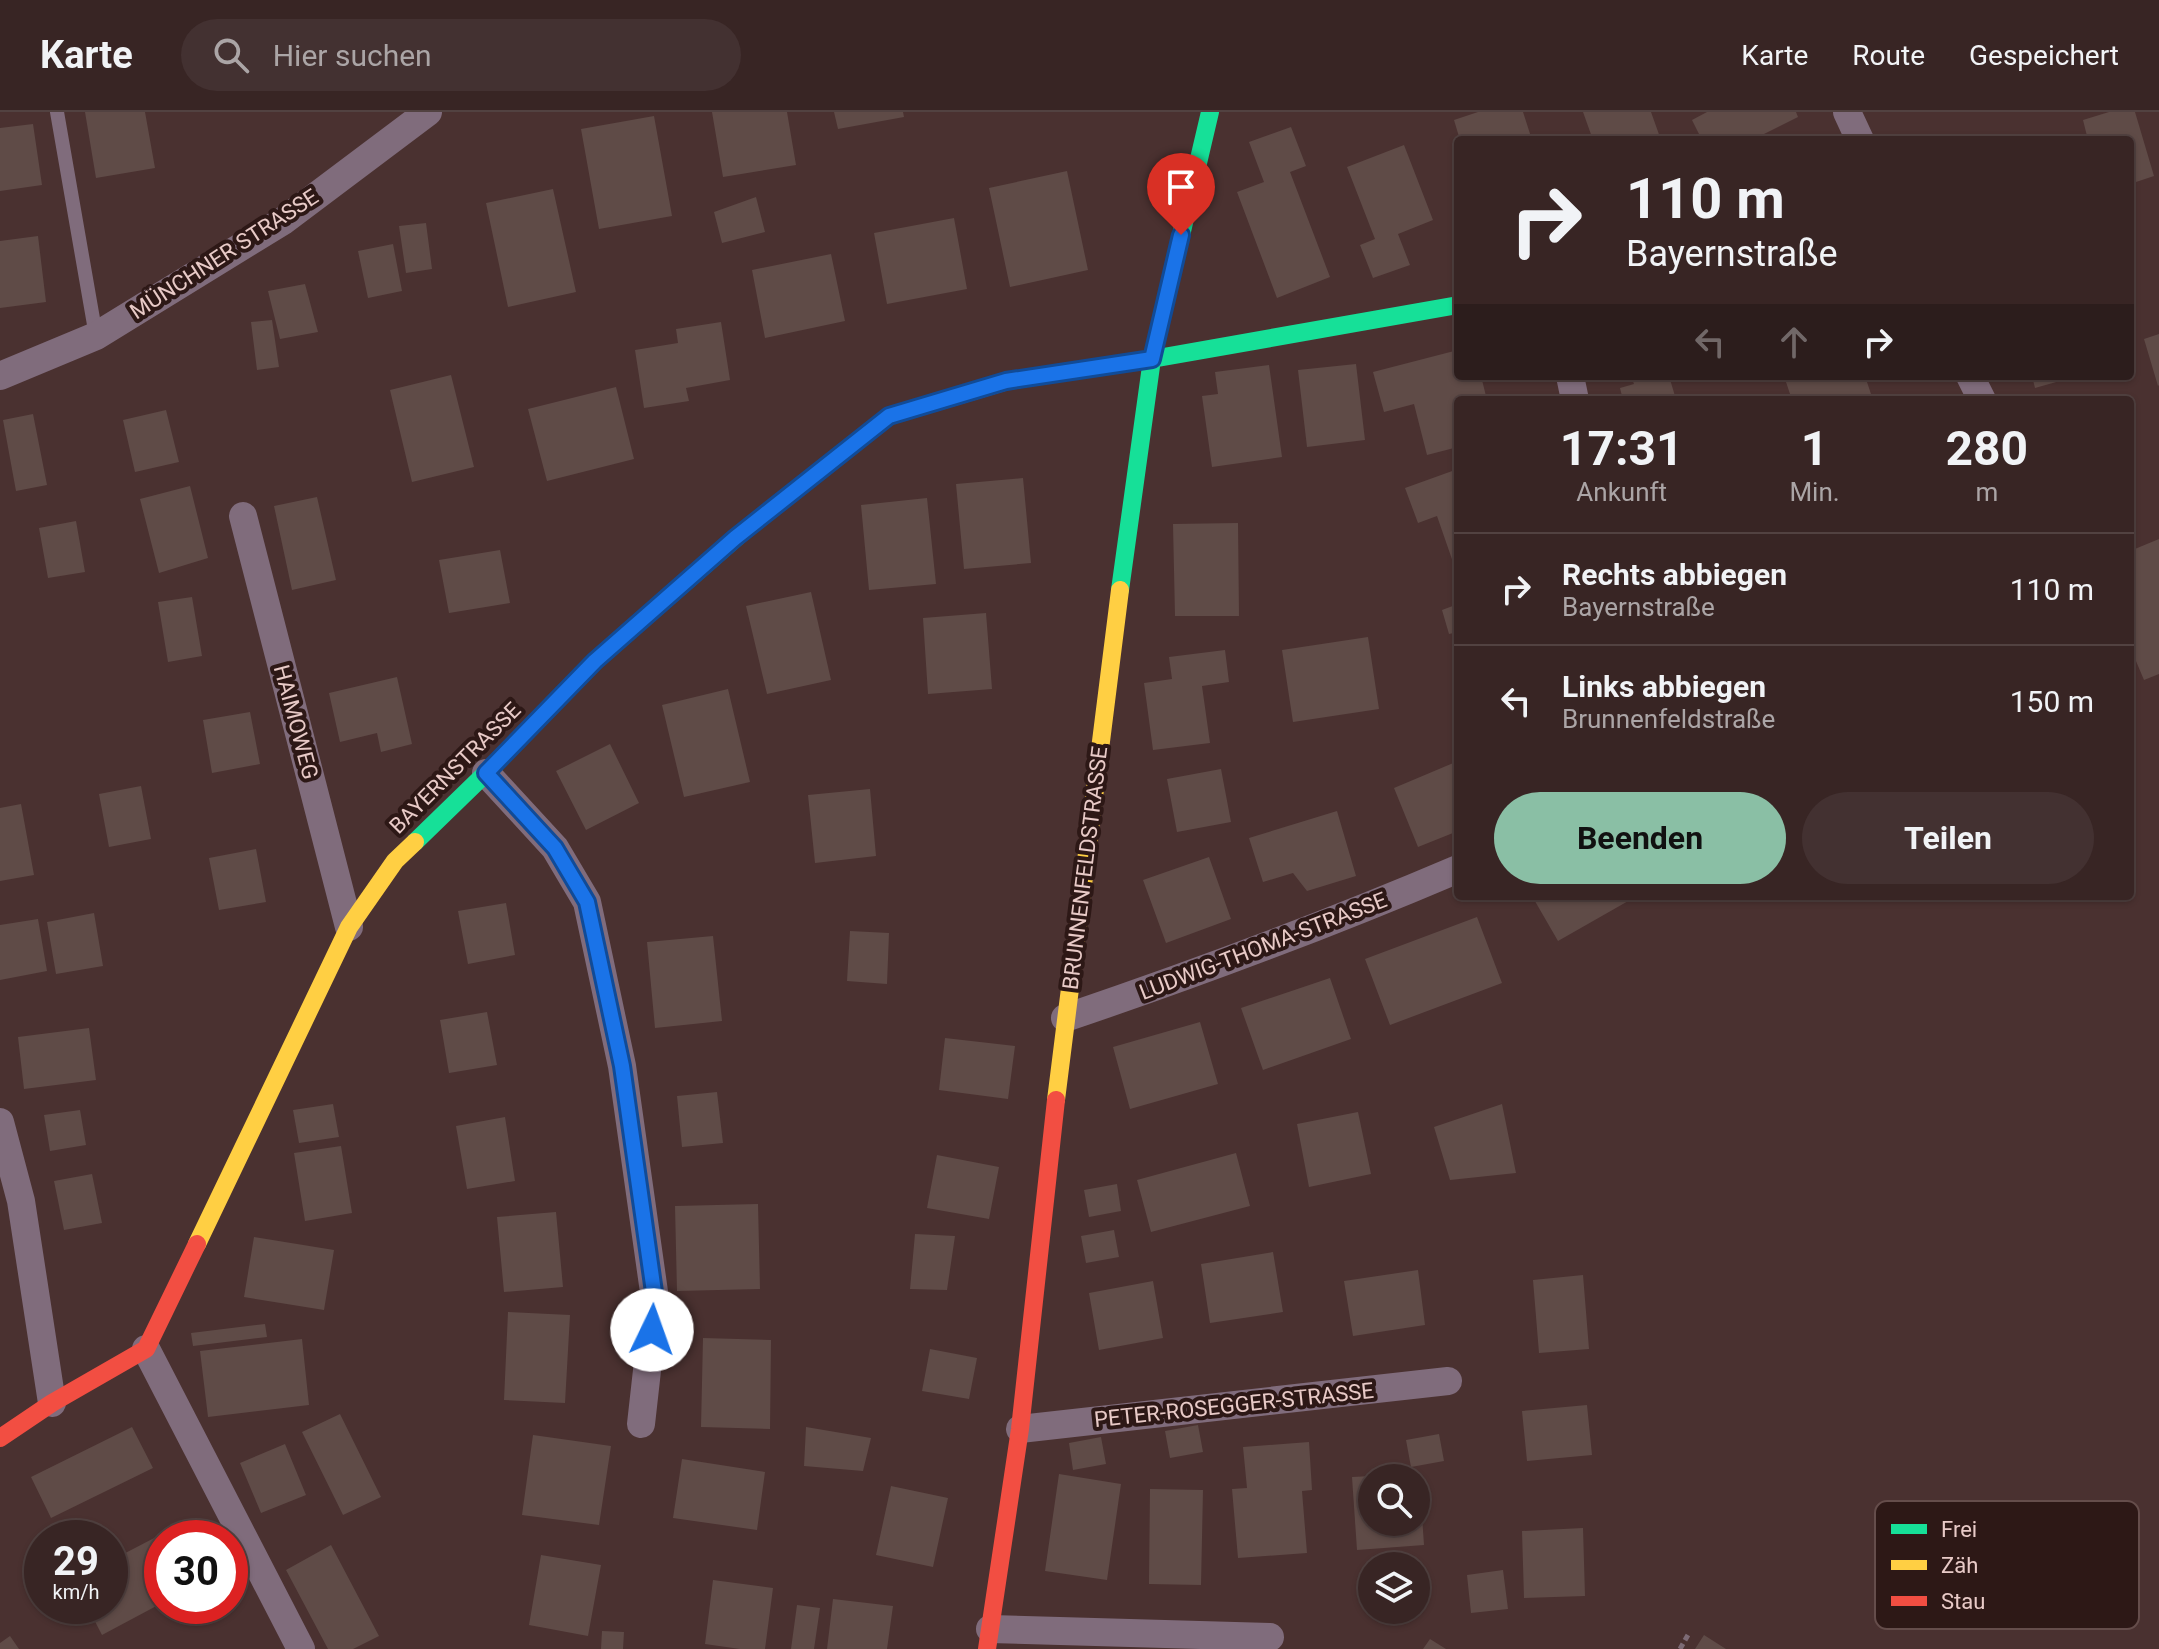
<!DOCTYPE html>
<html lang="de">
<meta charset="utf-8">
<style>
body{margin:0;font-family:Roboto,sans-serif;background:#433131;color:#f1f3f6;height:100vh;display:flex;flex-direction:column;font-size:30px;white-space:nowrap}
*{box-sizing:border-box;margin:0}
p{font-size:26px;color:#aba5a6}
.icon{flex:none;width:44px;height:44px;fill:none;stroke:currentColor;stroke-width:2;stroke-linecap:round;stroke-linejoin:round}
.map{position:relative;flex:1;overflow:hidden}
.side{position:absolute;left:1454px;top:284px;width:680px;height:504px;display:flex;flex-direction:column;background:#382524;border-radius:8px;box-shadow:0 2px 6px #0004,0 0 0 2px #524241}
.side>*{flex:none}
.banner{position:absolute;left:1454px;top:24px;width:680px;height:244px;border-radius:8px;box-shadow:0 2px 6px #0004,0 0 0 2px #524241;background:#382524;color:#f1f3f6;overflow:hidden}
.buttons{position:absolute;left:1358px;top:1352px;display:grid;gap:16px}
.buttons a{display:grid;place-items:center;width:72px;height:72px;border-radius:50%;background:#382524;box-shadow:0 2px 6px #0004,0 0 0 2px #524241;font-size:40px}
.speed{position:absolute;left:24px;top:1408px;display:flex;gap:16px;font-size:40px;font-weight:700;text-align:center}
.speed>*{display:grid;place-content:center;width:104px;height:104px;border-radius:50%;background:#382524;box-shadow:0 2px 6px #0004,0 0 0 2px #524241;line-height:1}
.speed small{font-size:20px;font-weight:400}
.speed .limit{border:12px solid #d22;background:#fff;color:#111}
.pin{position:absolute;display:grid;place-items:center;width:68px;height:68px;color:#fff;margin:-82px -34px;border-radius:50% 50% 50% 0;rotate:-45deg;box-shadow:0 0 8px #0007}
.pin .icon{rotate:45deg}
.me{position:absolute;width:88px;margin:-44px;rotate:3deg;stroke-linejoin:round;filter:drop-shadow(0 0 6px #0008)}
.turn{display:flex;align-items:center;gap:28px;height:168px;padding:0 40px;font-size:36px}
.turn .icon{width:104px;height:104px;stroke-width:2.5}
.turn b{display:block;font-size:56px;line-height:68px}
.lanes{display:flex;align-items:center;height:76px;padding:0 40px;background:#0003;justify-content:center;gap:40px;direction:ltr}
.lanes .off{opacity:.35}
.eta{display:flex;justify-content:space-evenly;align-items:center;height:136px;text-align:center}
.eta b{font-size:48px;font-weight:700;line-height:56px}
.button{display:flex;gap:16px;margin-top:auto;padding:16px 40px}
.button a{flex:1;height:92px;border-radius:48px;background:#8abfa5;color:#111;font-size:32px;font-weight:700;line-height:92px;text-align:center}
.button a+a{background:#433131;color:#f1f3f6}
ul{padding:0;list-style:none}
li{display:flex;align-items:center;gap:24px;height:112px;padding:0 40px;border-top:2px solid #524241}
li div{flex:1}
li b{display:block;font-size:30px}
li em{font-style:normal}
header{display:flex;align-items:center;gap:48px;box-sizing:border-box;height:112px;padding:0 40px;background:#382524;border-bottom:2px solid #524241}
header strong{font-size:38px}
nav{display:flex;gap:44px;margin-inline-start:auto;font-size:28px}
.search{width:560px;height:72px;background:#433131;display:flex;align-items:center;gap:20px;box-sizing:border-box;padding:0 28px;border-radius:44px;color:#aba5a6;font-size:30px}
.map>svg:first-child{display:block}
</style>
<header>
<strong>Karte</strong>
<div class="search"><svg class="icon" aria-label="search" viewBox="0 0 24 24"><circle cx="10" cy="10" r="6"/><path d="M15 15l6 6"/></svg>Hier suchen</div>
<nav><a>Karte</a><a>Route</a><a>Gespeichert</a></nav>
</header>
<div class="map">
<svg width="2159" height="1537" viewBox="0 0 2159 1537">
<rect width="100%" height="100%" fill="#4a3130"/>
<path fill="#5f4b47" d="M 85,0 L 145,0 L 155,56 L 96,66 Z
M 712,0 L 787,0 L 796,53 L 723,65 Z
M 834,0 L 903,0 L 904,5 L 838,17 Z
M 1478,0 L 1523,0 L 1532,28 L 1460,28 L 1454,8 Z
M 1583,0 L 1651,0 L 1661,28 L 1593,28 Z
M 1707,0 L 1796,0 L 1798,5 L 1752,28 L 1702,28 L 1692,8 Z
M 2109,0 L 2135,0 L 2154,64 L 2130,72 L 2130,28 L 2088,28 L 2083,8 Z
M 654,4 L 672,104 L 599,117 L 581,17 Z
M 33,12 L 42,73 L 0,79 L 0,16 Z
M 1291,15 L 1306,54 L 1290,60 L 1330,165 L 1277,186 L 1237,80 L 1264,70 L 1249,30 Z
M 1404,33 L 1433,108 L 1398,122 L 1410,153 L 1373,166 L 1360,133 L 1375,127 L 1347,55 Z
M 1067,59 L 1088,158 L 1010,175 L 989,76 Z
M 553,77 L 576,180 L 508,195 L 486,91 Z
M 756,85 L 765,120 L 722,131 L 714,100 Z
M 954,106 L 967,177 L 887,192 L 874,121 Z
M 426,111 L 432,157 L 406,161 L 399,114 Z
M 38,124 L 46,190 L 0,196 L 0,129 Z
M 393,132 L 402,179 L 368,186 L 358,139 Z
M 831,142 L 845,209 L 765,226 L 752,158 Z
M 305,172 L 318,220 L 280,227 L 268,179 Z
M 272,208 L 279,255 L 257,258 L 251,210 Z
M 721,210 L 730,268 L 686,276 L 689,289 L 644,296 L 635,238 L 678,231 L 676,217 Z
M 2159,222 L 2159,273 L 2158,274 L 2144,227 Z
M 1458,238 L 1458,264 L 1481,264 L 1487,288 L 1458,288 L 1458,335 L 1427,343 L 1414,292 L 1384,300 L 1373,260 Z
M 1356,252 L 1365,328 L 1307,335 L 1298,258 Z
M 1269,253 L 1282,345 L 1212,355 L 1202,284 L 1218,282 L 1215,260 Z
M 451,263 L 474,355 L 412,370 L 390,278 Z
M 1631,264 L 1669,264 L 1675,284 L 1668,288 L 1623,288 L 1620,276 L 1634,272 Z
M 1793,264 L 1865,264 L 1873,288 L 1792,288 L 1785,267 Z
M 2032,264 L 2074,264 L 2074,265 L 2035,276 Z
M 616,275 L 634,347 L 547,369 L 528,297 Z
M 166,298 L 179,350 L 135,360 L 123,308 Z
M 33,302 L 47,373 L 16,379 L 3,308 Z
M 1455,358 L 1458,367 L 1458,455 L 1455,456 L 1437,404 L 1418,411 L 1405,376 Z
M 1023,366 L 1031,451 L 964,457 L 956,372 Z
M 190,374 L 208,446 L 159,461 L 140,387 Z
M 317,385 L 336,468 L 292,478 L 274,394 Z
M 927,386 L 936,472 L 869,478 L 861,393 Z
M 76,409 L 85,460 L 48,466 L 39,416 Z
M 1238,411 L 1239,504 L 1175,504 L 1173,412 Z
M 2159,427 L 2159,562 L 2144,568 L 2130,535 L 2130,439 Z
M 500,438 L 510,491 L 449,501 L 439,448 Z
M 811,480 L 831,568 L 767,582 L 746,494 Z
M 192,485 L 202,544 L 168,550 L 158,490 Z
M 1458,492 L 1458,520 L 1449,522 L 1442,498 Z
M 986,501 L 992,577 L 928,582 L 923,506 Z
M 1368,525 L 1379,597 L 1293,610 L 1282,538 Z
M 1225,538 L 1229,570 L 1202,574 L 1210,631 L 1153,638 L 1144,571 L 1172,567 L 1169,545 Z
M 397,565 L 412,632 L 381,640 L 377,621 L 340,630 L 329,581 Z
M 728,577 L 750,670 L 684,685 L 662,593 Z
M 250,600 L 260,652 L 212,661 L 203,608 Z
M 610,632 L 639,691 L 586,718 L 556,659 Z
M 1458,649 L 1458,719 L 1418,735 L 1394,676 Z
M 1221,657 L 1231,710 L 1177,720 L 1167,667 Z
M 141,674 L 151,727 L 109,735 L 99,682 Z
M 870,677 L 876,744 L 815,751 L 808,683 Z
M 21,692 L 34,763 L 0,769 L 0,696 Z
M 1337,699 L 1356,764 L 1307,779 L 1293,761 L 1263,770 L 1249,726 Z
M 256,737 L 266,790 L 219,798 L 209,746 Z
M 1209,745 L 1231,807 L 1166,831 L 1143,768 Z
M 1532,784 L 1637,784 L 1558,829 Z
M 506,791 L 515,843 L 468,852 L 458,799 Z
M 94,801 L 103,854 L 56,862 L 47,810 Z
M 1477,805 L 1502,871 L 1390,913 L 1365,847 Z
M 38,807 L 47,859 L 0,868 L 0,813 Z
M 850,819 L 889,821 L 887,872 L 847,869 Z
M 713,824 L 722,909 L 655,916 L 647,830 Z
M 1330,866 L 1351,927 L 1263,958 L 1241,896 Z
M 487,900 L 497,953 L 449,961 L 440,908 Z
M 1200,910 L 1218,972 L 1130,997 L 1113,935 Z
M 89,916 L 96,968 L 24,977 L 18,925 Z
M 945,926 L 1015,934 L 1008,987 L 939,978 Z
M 717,980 L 723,1031 L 682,1035 L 677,984 Z
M 333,992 L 339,1025 L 299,1031 L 293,998 Z
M 1502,992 L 1516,1061 L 1450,1068 L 1434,1015 Z
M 80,998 L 86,1033 L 50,1039 L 44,1003 Z
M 1358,1000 L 1371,1062 L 1309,1075 L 1297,1012 Z
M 505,1005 L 515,1069 L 467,1077 L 456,1014 Z
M 341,1034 L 352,1101 L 305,1109 L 294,1041 Z
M 1236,1041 L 1250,1094 L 1151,1120 L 1137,1068 Z
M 937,1043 L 999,1055 L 989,1107 L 927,1096 Z
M 92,1062 L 102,1111 L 64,1118 L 54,1069 Z
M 1117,1072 L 1121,1099 L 1089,1105 L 1084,1078 Z
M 758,1092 L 760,1177 L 677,1179 L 675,1094 Z
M 556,1100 L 563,1175 L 504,1180 L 497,1105 Z
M 1114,1118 L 1119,1145 L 1086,1151 L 1081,1124 Z
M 915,1122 L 955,1124 L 947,1178 L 910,1177 Z
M 254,1125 L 334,1138 L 324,1198 L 244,1185 Z
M 1273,1140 L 1283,1200 L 1210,1211 L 1201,1152 Z
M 1418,1158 L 1425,1213 L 1353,1224 L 1344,1169 Z
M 1583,1163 L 1589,1237 L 1539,1241 L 1533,1168 Z
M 1153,1169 L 1163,1226 L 1099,1238 L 1089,1181 Z
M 508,1200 L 570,1203 L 565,1291 L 504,1288 Z
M 265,1212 L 267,1225 L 193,1234 L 191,1221 Z
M 703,1226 L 771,1228 L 770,1317 L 701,1315 Z
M 302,1227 L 309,1293 L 208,1305 L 200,1239 Z
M 930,1237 L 977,1246 L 969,1287 L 922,1279 Z
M 1587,1293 L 1592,1343 L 1527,1349 L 1522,1299 Z
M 340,1302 L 381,1385 L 343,1403 L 302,1320 Z
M 1198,1313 L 1203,1340 L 1170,1346 L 1165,1319 Z
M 132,1315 L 153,1356 L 51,1406 L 31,1365 Z
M 806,1315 L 871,1326 L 863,1359 L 804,1354 Z
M 1439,1322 L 1444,1349 L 1411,1355 L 1406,1328 Z
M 533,1323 L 611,1334 L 599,1413 L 522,1403 Z
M 1101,1325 L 1106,1352 L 1073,1358 L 1069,1331 Z
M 1309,1330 L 1312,1378 L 1302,1379 L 1307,1441 L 1238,1446 L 1232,1377 L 1247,1376 L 1243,1335 Z
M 285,1332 L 306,1383 L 261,1401 L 240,1351 Z
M 682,1347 L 765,1360 L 757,1418 L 673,1406 Z
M 1419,1360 L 1424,1433 L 1357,1438 L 1352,1365 L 1372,1364 L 1372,1410 L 1416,1410 L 1416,1366 L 1372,1366 L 1372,1364 Z
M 1059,1362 L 1121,1372 L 1107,1468 L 1045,1459 Z
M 891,1374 L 948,1386 L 933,1455 L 876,1443 Z
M 1150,1377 L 1203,1378 L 1201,1473 L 1149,1472 Z
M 183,1411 L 190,1426 L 162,1426 L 162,1491 L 102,1523 L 87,1494 L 110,1494 L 110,1449 Z
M 1583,1416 L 1585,1484 L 1524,1486 L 1522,1419 Z
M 331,1433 L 379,1524 L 353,1537 L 328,1537 L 286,1458 Z
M 541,1443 L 601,1453 L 588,1524 L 529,1513 Z
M 1503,1458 L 1508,1497 L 1471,1501 L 1467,1463 Z
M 713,1468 L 773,1476 L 765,1537 L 740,1537 L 705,1532 Z
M 833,1487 L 893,1494 L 887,1537 L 827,1537 Z
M 797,1493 L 820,1496 L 814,1537 L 791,1537 Z
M 602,1519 L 624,1520 L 623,1537 L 601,1537 Z
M 1704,1523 L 1726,1537 L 1695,1537 Z
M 10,1524 L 19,1537 L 0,1537 L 0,1531 Z
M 1430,1527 L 1446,1537 L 1423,1537 Z"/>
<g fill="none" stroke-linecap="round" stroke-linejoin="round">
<path stroke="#7d6b75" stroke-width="5" stroke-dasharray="6 4" stroke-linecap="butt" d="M 1680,1537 L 1688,1523"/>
<path stroke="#806c7c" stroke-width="14" d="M 57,0 L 96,224"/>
<path stroke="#806c7c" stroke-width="28" d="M 1847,0 L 1860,28
M 0,264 L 96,224 L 283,109 L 428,0
M 1570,264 L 1575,288
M 1970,264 L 1982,288
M 243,404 L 349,815
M 486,661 L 555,736 L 587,790 L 622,954 L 655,1187 L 641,1312
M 1065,906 C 1198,861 1329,812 1458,757
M 0,1010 L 21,1089 L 52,1291
M 146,1237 L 301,1537
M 1020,1317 L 1448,1269
M 990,1517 L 1270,1525"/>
<path stroke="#16e098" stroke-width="18" d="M 1007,269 L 1152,247 L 1458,193
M 1120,478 L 1152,247 L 1210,0
M 415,730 L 486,661 L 595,549 L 744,419"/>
<path stroke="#ffcf43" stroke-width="18" d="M 1056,988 L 1120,478
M 197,1132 L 349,815 L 395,749 L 415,730"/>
<path stroke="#f24e42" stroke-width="18" d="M 744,419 L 889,304 L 1007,269
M 0,1326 L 52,1291 L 146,1237 L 197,1132
M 987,1537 L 1020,1317 L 1056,988"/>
</g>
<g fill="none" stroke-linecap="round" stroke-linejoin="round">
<defs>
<path id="route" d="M 652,1218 L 655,1187 L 622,954 L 587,790 L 555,736 L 486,661 L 595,549 L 735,426 L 889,304 L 1006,269 L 1152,247 L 1181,123"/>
</defs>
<use href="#route" stroke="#114b97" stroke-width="20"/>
<use href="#route" stroke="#1a73e8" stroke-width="14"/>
</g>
<g text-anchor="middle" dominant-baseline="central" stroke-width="8" stroke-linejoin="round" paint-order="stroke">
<g font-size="22" fill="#e8cac7" stroke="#2d1816">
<text transform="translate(224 142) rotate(-33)">MÜNCHNER STRASSE</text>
<text transform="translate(296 610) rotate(75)">HAIMOWEG</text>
<text transform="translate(455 656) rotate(-45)">BAYERNSTRASSE</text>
<text transform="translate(1085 756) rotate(-83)">BRUNNENFELDSTRASSE</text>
<text transform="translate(1263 834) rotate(-21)">LUDWIG-THOMA-STRASSE</text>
<text transform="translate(1234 1293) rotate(-6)">PETER-ROSEGGER-STRASSE</text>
</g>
</g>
<rect x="1875" y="1389" width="264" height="128" rx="12" fill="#2d1816" stroke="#654d4b" stroke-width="2"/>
<rect x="1891" y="1412" width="36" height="10" fill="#16e098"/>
<rect x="1891" y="1448" width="36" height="10" fill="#ffcf43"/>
<rect x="1891" y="1484" width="36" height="10" fill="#f24e42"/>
<g font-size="22" fill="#e8cac7">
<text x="1941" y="1425">Frei</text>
<text x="1941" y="1461">Zäh</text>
<text x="1941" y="1497">Stau</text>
</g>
</svg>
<div class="buttons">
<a><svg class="icon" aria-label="search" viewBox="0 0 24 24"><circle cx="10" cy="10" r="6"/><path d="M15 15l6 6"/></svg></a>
<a><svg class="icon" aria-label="layers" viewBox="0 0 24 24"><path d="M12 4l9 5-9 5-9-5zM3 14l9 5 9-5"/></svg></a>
</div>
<div class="speed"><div>29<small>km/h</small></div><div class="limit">30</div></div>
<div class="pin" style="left:1181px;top:123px;background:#d93025"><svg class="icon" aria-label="arrive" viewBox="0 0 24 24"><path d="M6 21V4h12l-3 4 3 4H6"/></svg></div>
<svg class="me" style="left:652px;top:1218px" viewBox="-20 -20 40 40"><circle r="19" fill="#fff"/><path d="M0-13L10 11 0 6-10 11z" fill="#1a73e8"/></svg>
<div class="banner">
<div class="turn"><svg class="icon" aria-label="right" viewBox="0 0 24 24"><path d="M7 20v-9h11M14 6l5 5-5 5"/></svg><div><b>110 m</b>Bayernstraße</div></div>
<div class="lanes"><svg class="icon off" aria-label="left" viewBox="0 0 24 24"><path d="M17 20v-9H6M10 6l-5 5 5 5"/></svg><svg class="icon off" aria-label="ahead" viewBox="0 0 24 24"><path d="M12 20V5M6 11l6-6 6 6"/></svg><svg class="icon" aria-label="right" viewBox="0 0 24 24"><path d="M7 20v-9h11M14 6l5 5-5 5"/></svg></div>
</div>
<section class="side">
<div class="eta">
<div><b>17:31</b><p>Ankunft</p></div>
<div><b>1</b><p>Min.</p></div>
<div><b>280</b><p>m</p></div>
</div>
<ul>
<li><svg class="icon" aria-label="right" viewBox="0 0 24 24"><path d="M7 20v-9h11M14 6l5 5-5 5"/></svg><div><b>Rechts abbiegen</b><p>Bayernstraße</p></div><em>110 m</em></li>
<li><svg class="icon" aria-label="left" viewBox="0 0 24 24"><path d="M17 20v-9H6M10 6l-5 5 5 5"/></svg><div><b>Links abbiegen</b><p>Brunnenfeldstraße</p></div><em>150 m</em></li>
</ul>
<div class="button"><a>Beenden</a><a>Teilen</a></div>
</section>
</div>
